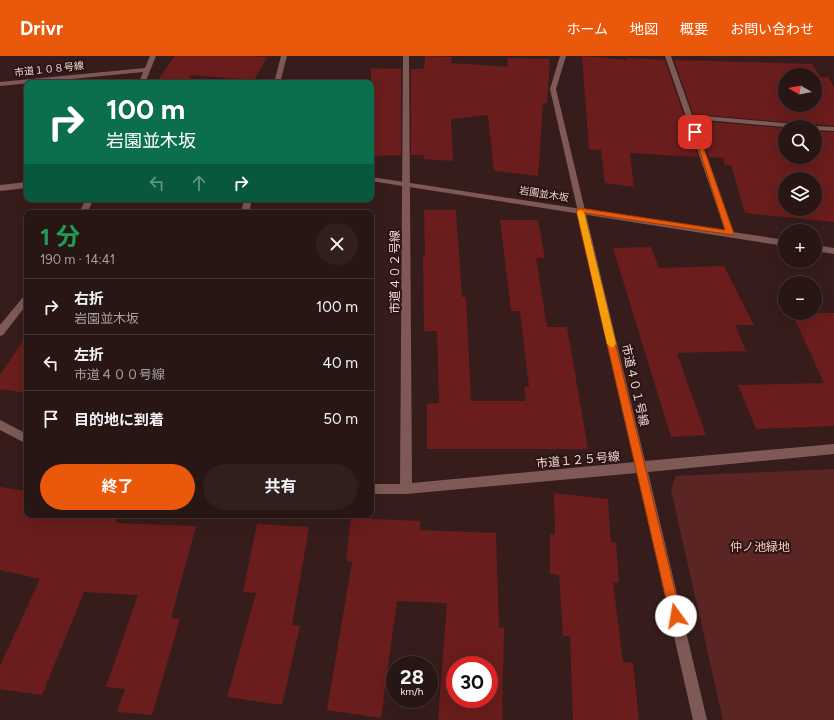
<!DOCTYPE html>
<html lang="ja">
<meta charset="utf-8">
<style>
body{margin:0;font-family:Figtree,"Noto Sans JP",sans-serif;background:#301f1d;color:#f1f3f6;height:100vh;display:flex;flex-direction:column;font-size:15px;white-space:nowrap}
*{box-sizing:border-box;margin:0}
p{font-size:13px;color:#a59fa0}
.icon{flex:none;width:22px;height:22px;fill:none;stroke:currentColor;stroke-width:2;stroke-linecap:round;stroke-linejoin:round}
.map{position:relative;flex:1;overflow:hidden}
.side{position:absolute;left:24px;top:154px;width:350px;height:308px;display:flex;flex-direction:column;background:#281614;border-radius:8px;box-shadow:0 4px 16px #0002,0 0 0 1px #443534}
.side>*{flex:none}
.top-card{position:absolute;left:24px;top:24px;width:350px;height:122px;border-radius:8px;box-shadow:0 4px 16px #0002,0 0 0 1px #443534;background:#0b6e4f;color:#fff;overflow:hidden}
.needle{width:26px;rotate:279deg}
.fabs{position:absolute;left:778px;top:12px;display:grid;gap:8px}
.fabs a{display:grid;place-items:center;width:44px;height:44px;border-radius:50%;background:#281614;box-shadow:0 4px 16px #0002,0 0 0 1px #443534;font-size:20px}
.speed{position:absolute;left:386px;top:600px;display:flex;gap:8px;font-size:20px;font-weight:700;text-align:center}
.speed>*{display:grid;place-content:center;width:52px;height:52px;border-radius:50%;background:#281614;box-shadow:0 4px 16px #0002,0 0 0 1px #443534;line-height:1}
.speed small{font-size:10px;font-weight:400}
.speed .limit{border:6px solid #d22;background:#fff;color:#111}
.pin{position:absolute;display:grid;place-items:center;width:34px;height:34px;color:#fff;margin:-17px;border-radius:8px;box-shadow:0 2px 6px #0006}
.me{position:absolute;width:44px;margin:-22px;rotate:347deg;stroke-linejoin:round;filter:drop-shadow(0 0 3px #0008)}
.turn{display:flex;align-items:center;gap:14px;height:84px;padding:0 16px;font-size:18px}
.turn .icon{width:52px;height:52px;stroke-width:2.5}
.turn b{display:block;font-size:28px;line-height:34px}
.lanes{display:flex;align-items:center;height:38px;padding:0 16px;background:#0003;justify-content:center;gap:20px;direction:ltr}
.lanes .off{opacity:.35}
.round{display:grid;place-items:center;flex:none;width:42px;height:42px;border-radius:21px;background:#301f1d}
.head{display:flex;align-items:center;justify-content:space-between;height:68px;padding:0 16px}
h1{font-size:24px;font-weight:700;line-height:30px;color:#1e9e55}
.cta{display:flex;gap:8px;margin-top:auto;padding:8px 16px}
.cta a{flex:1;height:46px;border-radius:24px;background:#ea580c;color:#fff;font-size:16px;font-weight:700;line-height:46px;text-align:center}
.cta a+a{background:#301f1d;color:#f1f3f6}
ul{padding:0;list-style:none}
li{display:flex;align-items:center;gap:12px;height:56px;padding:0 16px;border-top:1px solid #443534}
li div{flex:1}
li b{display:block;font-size:15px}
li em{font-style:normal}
header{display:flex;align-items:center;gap:24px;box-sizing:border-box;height:56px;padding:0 20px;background:#ea580c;color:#fff}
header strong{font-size:19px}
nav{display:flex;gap:22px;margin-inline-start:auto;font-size:14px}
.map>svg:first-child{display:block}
</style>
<header>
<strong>Drivr</strong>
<nav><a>ホーム</a><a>地図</a><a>概要</a><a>お問い合わせ</a></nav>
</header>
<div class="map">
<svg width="834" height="664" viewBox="0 0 834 664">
<rect width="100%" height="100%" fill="#361d1b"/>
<path fill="#5a2522" d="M 834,413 L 834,664 L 723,664 L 671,434 L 676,420 Z"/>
<path fill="#6a1d1c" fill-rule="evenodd" d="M 175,0 L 249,0 L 267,1 L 254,24 L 191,19 L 188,27 L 156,27 Z
M 425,0 L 452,1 L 451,7 L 508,11 L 507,2 L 550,3 L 547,47 L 543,47 L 538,120 L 494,115 L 488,59 L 451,63 L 453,105 L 423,103 L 424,99 L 411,99 L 411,13 L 424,13 Z
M 582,0 L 627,4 L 627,2 L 665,4 L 698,101 L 630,97 L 634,131 L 605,127 L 601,94 L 589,93 Z
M 674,4 L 812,8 L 820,21 L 828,21 L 834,30 L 834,70 L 815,68 L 811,70 L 807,68 L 693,58 ZM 785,19 L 815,19 L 815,49 L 785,49 Z
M 371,12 L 401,13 L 401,99 L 371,100 Z
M 696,65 L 785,72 L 785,101 L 815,101 L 815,76 L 834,76 L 834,166 L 745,157 L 731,109 L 725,109 L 723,102 L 709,101 ZM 785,123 L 815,123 L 815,153 L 785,153 Z
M 424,154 L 456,154 L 462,241 L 466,241 L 471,345 L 526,345 L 524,331 L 529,331 L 520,255 L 511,255 L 500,164 L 538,164 L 545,202 L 536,202 L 547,271 L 567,271 L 588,393 L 427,393 L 427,348 L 439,347 L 437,275 L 424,275 L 423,200 L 425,200 Z
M 651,191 L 659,212 L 724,210 L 754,269 L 735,269 L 746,295 L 677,297 L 706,379 L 671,381 L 613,192 Z
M 792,257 L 834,257 L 834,370 L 756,373 L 738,329 L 824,327 Z
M 27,279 L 27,337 L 0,333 L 0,319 Z
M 0,431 L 27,435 L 27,459 L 68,459 L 117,463 L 116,467 L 196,470 L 171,562 L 180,563 L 152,659 L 117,656 L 125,633 L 106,631 L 138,539 L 84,536 L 42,639 L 0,633 L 0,610 L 40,523 L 0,514 Z
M 554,437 L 608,443 L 611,486 L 616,487 L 619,527 L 613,526 L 623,606 L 633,607 L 639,664 L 573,664 L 570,580 L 563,580 L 559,519 L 550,518 L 550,478 L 555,479 Z
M 351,462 L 420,465 L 420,474 L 496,477 L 499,571 L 504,572 L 502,664 L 438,664 L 447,547 L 397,545 L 381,662 L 327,654 L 352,506 L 346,505 ZM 455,609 L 489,609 L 489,643 L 455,643 Z
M 257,468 L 309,471 L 292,569 L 300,570 L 282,649 L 227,641 L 256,537 L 243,536 Z"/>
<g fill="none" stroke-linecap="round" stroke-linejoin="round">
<path fill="#7e5956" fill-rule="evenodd" d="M 150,0 L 156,0 L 145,27 L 139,27 L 143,16 L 0,30 L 0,26 L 145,12 Z
M 281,0 L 287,0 L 280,27 L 274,27 Z
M 403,0 L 409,0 L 412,427 L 635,406 L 550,33 L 560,0 L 566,0 L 556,33 L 645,405 L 834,388 L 834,398 L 648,416 L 707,664 L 693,664 L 637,417 L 406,438 L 371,438 L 371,428 L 400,428 Z
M 665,0 L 671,0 L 692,59 L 807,69 L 810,71 L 785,71 L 694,63 L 734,177 L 733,179 L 727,179 L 726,177 Z
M 815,70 L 834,71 L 834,75 L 815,74 L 815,71 L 812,71 Z
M 86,143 L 94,143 L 87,157 L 79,157 Z
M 244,143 L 252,143 L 249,157 L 241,157 Z
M 27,239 L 27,248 L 3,279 L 0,280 L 0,269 L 24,240 Z
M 0,364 L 27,378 L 27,388 L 0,374 Z"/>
<path fill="#7e5956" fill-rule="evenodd" d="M 371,121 L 785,184 L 785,190 L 371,125 Z
M 27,126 L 27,132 L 0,135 L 0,129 Z
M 815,189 L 834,192 L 834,198 L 815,195 Z"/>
</g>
<path fill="#ea580c" stroke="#983908" d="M 693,74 L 698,76 L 734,178 L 733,179 L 584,157 L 681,560 L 680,564 L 676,566 L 672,564 L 670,560 L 576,154 L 580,152 L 725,174 Z"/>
<path fill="#f59e0b" d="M 580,154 L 584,156 L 616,288 L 612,292 L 607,288 L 577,156 Z"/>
<g text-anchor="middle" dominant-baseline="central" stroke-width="4" stroke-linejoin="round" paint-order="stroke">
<g font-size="10" fill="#e9d7d5" stroke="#2c1412">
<text transform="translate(49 13) rotate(-6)">市道１０８号線</text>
<text transform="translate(544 138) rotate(9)">岩園並木坂</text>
</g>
<g font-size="12" fill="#e9d7d5" stroke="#2c1412">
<text transform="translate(395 216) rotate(-90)">市道４０２号線</text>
<text transform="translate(635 329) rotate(77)">市道４０１号線</text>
<text transform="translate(578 404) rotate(-5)">市道１２５号線</text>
</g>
<g font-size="12" fill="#fbcbc5" stroke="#2c1412">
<text x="760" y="491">仲ノ池緑地</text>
</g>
</g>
</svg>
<div class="fabs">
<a><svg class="needle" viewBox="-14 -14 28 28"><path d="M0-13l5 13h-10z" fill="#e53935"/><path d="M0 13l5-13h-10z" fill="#a59fa0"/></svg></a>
<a><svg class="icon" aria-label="search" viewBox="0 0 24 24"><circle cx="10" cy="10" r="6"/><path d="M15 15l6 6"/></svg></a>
<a><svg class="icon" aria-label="layers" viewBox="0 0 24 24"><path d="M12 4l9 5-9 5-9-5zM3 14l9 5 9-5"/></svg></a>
<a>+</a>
<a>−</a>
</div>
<div class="speed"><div>28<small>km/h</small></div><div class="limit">30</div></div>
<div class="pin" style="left:695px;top:76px;background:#d93025"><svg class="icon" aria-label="arrive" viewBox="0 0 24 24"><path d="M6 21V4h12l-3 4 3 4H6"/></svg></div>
<svg class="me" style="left:676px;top:560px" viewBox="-20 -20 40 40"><circle r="19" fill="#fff"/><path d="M0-13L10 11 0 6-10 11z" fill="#ea580c"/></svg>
<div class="top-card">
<div class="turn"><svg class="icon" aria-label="right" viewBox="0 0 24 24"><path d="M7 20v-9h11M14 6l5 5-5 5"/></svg><div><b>100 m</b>岩園並木坂</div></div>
<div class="lanes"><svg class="icon off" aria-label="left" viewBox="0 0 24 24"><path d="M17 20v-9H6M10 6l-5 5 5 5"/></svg><svg class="icon off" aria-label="ahead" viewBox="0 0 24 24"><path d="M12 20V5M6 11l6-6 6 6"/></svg><svg class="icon" aria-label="right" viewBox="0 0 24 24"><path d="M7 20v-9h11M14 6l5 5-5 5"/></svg></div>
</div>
<section class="side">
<div class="head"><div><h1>1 分</h1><p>190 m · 14:41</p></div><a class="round"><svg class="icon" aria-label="close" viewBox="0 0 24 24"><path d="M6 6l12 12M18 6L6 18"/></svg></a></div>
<ul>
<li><svg class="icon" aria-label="right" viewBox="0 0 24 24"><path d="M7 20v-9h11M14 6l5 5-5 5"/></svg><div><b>右折</b><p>岩園並木坂</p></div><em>100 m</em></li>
<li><svg class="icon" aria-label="left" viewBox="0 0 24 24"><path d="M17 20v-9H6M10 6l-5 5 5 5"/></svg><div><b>左折</b><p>市道４００号線</p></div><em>40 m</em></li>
<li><svg class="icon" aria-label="arrive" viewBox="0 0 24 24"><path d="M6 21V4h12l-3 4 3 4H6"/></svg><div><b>目的地に到着</b></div><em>50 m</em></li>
</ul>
<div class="cta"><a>終了</a><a>共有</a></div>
</section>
</div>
